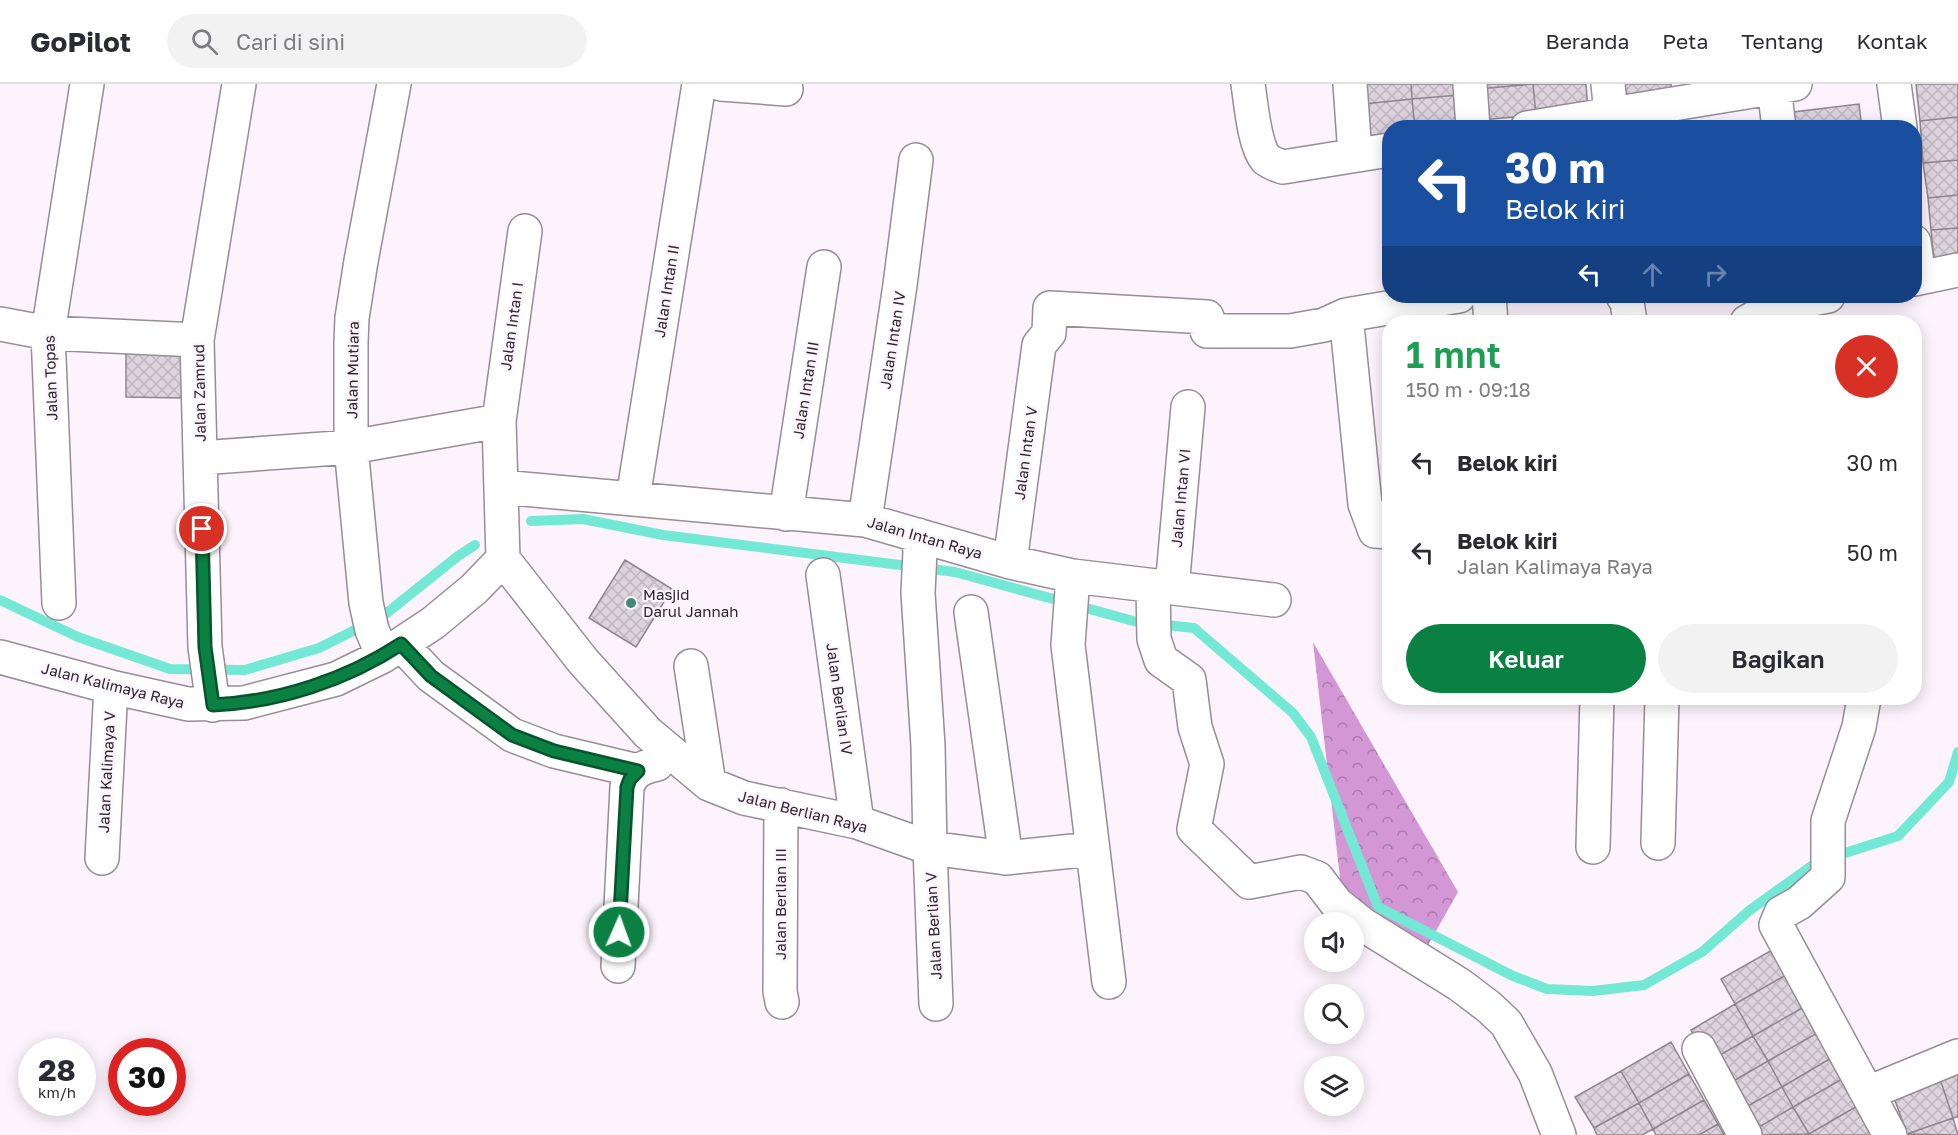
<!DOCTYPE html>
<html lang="id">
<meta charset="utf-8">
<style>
body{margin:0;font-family:"Golos Text",sans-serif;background:#f2f2f3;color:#2b2b33;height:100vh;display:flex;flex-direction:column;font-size:22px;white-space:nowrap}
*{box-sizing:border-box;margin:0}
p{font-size:20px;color:#7c7c81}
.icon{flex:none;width:33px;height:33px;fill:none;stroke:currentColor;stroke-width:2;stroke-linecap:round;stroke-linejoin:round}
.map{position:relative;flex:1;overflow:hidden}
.drawer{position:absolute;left:1382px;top:231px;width:540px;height:390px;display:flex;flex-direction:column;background:#fff;border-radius:24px;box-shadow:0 3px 15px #0003}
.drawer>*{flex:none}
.banner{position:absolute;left:1382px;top:36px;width:540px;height:183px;border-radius:24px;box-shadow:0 3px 15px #0003;background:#1a4fa0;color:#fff;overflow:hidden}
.tools{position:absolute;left:1304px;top:828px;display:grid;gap:12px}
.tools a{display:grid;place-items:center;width:60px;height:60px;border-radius:50%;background:#fff;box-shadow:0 3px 15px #0003;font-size:30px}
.speed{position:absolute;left:18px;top:954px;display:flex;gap:12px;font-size:30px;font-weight:700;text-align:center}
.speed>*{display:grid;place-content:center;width:78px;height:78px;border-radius:50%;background:#fff;box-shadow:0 3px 15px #0003;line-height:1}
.speed small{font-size:15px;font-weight:400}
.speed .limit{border:9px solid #d22;background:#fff;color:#111}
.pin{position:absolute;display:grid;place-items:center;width:51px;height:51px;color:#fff;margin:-26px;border:3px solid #fff;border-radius:50%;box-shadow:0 2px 6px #0007}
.me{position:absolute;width:66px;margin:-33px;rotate:2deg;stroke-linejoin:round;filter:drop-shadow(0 0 4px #0008)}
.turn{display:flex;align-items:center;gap:21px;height:126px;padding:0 24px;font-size:27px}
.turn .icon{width:78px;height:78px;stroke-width:2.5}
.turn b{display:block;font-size:42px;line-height:51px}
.lanes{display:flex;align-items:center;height:57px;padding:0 24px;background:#0003;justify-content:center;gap:30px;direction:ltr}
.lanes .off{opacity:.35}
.round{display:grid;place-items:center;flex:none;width:63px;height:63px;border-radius:32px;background:#f2f2f3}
.headline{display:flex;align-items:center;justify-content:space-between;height:102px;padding:0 24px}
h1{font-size:36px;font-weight:600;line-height:45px;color:#1e9e55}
.cta{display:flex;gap:12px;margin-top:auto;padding:12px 24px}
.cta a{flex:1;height:69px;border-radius:36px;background:#0b8043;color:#fff;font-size:24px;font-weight:600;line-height:69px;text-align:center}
.cta a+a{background:#f2f2f3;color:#2b2b33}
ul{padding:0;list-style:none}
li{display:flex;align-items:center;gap:18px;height:90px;padding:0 24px}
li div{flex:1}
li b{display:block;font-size:22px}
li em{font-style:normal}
header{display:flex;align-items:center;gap:36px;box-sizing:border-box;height:84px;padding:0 30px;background:#fff;border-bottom:2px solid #e1e1e2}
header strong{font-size:28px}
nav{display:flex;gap:33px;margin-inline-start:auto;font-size:21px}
.search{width:420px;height:54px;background:#f2f2f3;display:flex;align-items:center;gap:15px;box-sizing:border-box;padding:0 21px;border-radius:33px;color:#7c7c81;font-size:22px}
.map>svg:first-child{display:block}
</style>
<header>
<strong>GoPilot</strong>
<div class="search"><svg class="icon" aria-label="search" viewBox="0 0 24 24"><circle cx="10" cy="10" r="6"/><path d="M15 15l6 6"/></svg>Cari di sini</div>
<nav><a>Beranda</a><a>Peta</a><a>Tentang</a><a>Kontak</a></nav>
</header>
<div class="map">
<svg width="1958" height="1051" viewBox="0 0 1958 1051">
<defs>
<pattern id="forest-crowns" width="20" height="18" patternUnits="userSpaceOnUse" patternTransform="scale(1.5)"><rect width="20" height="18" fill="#d497d6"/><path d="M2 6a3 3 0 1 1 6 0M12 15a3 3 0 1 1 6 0" fill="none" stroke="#ac7bae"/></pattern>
<pattern id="building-cross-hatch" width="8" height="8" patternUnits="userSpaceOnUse" patternTransform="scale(1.5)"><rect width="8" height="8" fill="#ddd3dd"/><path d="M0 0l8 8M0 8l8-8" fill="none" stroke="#beb5be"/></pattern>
</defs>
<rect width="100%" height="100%" fill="#fdf3fd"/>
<path fill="url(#forest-crowns)" d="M 1313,558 L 1458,808 L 1427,863 L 1342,811 Z"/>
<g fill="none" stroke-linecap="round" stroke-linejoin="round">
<path stroke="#73e9d5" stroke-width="10" d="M 531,437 L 583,435 L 663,451 L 955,488 L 1137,538 L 1194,544 L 1293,629 L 1311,653 L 1378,823 L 1513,892 L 1547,905 L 1593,907 L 1644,901 L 1702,868 L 1750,826 L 1817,778 L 1898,752 L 1949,698 L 1958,668
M 0,516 L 78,553 L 170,585 L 245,586 L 319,564 L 383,532 L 458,472 L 475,461"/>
</g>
<path fill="url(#building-cross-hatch)" stroke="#8e858e" stroke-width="1.5" d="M 1362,0 L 1411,0 L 1412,15 L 1364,20 Z
M 1411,0 L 1458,0 L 1459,11 L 1412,15 Z
M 1478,0 L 1532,0 L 1478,5 Z
M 1533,0 L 1536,31 L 1481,36 L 1478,5 Z
M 1533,0 L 1586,0 L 1588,27 L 1536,31 Z
M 1616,0 L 1671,0 L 1673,15 L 1618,21 Z
M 1916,0 L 1958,0 L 1958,33 L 1920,37 Z
M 1459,11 L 1462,42 L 1415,44 L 1412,15 Z
M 1412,15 L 1415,44 L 1389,44 L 1389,50 L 1367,52 L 1364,20 Z
M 1859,20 L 1862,44 L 1787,44 L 1785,29 Z
M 1958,33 L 1958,76 L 1923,79 L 1920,37 Z
M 1958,76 L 1958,111 L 1928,114 L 1923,79 Z
M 1958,111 L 1958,144 L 1931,146 L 1928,114 Z
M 1958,144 L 1958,173 L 1934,175 L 1931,146 Z
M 126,266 L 183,267 L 183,314 L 126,313 Z
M 625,476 L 672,505 L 636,563 L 589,534 Z
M 1772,866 L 1786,891 L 1735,920 L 1721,895 Z
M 1786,891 L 1804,923 L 1753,952 L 1735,920 Z
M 1735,920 L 1753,952 L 1708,978 L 1691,946 Z
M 1804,923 L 1819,948 L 1768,977 L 1753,952 Z
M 1819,948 L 1833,973 L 1782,1003 L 1768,977 Z
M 1753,952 L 1768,977 L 1723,1003 L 1708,978 Z
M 1671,958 L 1689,990 L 1639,1019 L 1621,987 Z
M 1833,973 L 1844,994 L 1793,1023 L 1782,1003 Z
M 1768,977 L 1782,1003 L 1737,1028 L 1723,1003 Z
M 1958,985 L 1958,1033 L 1953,1034 L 1939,992 Z
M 1621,987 L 1639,1019 L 1594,1044 L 1575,1013 Z
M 1689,990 L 1704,1016 L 1653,1045 L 1639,1019 Z
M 1939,992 L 1953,1034 L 1907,1050 L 1892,1008 Z
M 1844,994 L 1859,1021 L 1809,1050 L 1793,1023 Z
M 1782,1003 L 1793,1023 L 1749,1049 L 1737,1028 Z
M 1704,1016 L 1718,1040 L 1699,1051 L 1656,1051 L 1653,1045 Z
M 1639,1019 L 1653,1045 L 1642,1051 L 1597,1051 L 1594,1044 Z
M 1859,1021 L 1876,1051 L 1809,1051 L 1809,1050 Z
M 1793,1023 L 1809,1050 L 1750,1051 L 1749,1049 Z
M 1953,1034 L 1958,1051 L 1907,1050 Z
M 1718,1040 L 1724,1051 L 1699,1051 Z"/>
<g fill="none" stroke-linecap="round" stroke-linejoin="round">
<defs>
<path id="street" d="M 721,0 L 786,5
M 1248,0 C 1251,19 1254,61 1266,75 C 1271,79 1277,81 1283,83 L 1389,66
M 1350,0 L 1355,71
M 1470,0 L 1473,44
M 1608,0 L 1611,30
M 1894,0 L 1900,44
M 1774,3 L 1779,44
M 1527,44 L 1795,0
M 1914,158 L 1919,194
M 1914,195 L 1958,186
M 1489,212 L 1491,238
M 1623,212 L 1627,218 L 1630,238
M 1346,231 L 1365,420 L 1375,447 L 1389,448
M 1747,238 L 1775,222 L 1828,212
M 0,240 L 48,249 L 197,256
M 200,374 L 351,363 L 499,337
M 501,403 L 865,436 L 1010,478 L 1073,492 L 1274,516
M 633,414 L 699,0
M 786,430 L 824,183
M 865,436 L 900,201 L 916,76
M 918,451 L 920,467 L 918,509 L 928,662 L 930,764 L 936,920
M 503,475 L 583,577 L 648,649 L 709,700 L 744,714 L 857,738 L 930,764 L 1006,774 L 1092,765
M 1010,478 L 1039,261 L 1049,249 L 1050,224 L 1207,233 L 1207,247 L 1290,247 L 1324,241 L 1346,231 L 1459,212
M 823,491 L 857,738
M 1073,492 L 1068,561 L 1109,898
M 1153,503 L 1154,555 L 1161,576 L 1189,596 L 1195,643 L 1207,680 L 1194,745 L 1249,798 L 1301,788 L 1317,794 L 1337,820 L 1362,840 L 1460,901 L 1489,923 L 1506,939 L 1535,989 L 1559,1051
M 1172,504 L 1188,323
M 59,519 L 48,249 L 87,0
M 971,528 L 1006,774
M 401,560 L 431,592 L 512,651 L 554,667 L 638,687
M 383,572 L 372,546 L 366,519 L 351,363 L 351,258 L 352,234 L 361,177 L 394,0
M 0,573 L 111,603 L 188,620 L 244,619 L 336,595 L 383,572 L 433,539 L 474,505 L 503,475 L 499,337 L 525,147
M 691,582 L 709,700
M 1864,614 L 1859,643 L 1828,737 L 1828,793 L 1799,819 L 1781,829 L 1776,841 L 1890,1051
M 213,621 L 205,563 L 197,256 L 239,0
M 781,721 L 780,907 L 782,918
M 1658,759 L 1662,614
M 1593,763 L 1597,614
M 102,774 L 111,603
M 618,882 L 627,703 C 632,688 642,683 657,680
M 1699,965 L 1745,1051
M 1868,1009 L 1958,972"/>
</defs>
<use href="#street" stroke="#968d96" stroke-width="36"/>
<use href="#street" stroke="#fff" stroke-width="33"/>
</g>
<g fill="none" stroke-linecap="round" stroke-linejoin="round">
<defs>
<path id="route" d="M 202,445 L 205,563 L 213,621 C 279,618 346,596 401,560 L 431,592 L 512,651 L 554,667 L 638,687 L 630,695 L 627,703 L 619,848"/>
</defs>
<use href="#route" stroke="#07532c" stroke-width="15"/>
<use href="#route" stroke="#0b8043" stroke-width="10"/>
</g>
<circle fill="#43877b" stroke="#fdf3fd" stroke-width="2" cx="631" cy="519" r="6"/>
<g text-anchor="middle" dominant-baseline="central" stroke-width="4.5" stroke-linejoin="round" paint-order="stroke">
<g font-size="15" fill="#2b272b" stroke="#fdf3fd">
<text transform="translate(666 207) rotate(-81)">Jalan Intan II</text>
<text transform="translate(511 242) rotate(-82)">Jalan Intan I</text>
<text transform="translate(892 256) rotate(-81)">Jalan Intan IV</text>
<text transform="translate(352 286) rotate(-89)">Jalan Mutiara</text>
<text transform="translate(50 294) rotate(-92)">Jalan Topas</text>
<text transform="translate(805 306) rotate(-81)">Jalan Intan III</text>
<text transform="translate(199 309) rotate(-91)">Jalan Zamrud</text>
<text transform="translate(1025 369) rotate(-82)">Jalan Intan V</text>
<text transform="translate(1180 414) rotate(-85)">Jalan Intan VI</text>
<text transform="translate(925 453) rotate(16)">Jalan Intan Raya</text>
<text transform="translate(113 601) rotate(14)">Jalan Kalimaya Raya</text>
<text transform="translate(840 615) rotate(82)">Jalan Berlian IV</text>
<text transform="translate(106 688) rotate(-87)">Jalan Kalimaya V</text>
<text transform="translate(803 727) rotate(14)">Jalan Berlian Raya</text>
<text transform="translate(780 820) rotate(-90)">Jalan Berlian III</text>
<text transform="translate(933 842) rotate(-93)">Jalan Berlian V</text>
</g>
<g font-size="15" fill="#2b272b" stroke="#fdf3fd" text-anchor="start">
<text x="643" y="510">Masjid<tspan x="643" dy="17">Darul Jannah</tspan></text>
</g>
</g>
</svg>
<div class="tools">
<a><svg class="icon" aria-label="sound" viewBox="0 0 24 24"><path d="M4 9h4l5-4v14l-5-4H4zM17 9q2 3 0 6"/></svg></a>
<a><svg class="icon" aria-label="search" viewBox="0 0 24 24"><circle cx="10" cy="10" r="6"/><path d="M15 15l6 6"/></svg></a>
<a><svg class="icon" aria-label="layers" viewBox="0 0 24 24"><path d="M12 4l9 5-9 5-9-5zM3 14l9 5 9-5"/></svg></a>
</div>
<div class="speed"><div>28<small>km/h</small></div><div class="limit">30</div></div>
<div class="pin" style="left:202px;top:445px;background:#d93025"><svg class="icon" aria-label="arrive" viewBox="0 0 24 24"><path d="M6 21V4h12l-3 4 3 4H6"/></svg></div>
<svg class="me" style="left:619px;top:848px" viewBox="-20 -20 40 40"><circle r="17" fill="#0b8043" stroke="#fff" stroke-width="3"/><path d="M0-11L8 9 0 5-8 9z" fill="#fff"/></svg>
<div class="banner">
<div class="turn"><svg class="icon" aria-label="left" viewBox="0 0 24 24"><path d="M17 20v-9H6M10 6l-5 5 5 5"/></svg><div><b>30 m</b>Belok kiri</div></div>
<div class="lanes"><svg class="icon" aria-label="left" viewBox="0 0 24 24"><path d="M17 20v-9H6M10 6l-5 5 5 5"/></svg><svg class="icon off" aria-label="ahead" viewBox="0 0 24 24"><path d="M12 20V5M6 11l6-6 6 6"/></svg><svg class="icon off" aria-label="right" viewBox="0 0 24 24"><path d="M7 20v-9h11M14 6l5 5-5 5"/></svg></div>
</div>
<section class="drawer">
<div class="headline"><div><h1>1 mnt</h1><p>150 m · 09:18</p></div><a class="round" style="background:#d93025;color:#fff"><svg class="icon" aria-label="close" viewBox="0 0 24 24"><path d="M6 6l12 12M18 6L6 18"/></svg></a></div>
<ul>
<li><svg class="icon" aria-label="left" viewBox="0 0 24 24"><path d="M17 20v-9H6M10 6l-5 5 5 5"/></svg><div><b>Belok kiri</b></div><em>30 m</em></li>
<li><svg class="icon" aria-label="left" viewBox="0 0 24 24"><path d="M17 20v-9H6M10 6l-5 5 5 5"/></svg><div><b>Belok kiri</b><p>Jalan Kalimaya Raya</p></div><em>50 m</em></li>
</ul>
<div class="cta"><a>Keluar</a><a>Bagikan</a></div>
</section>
</div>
